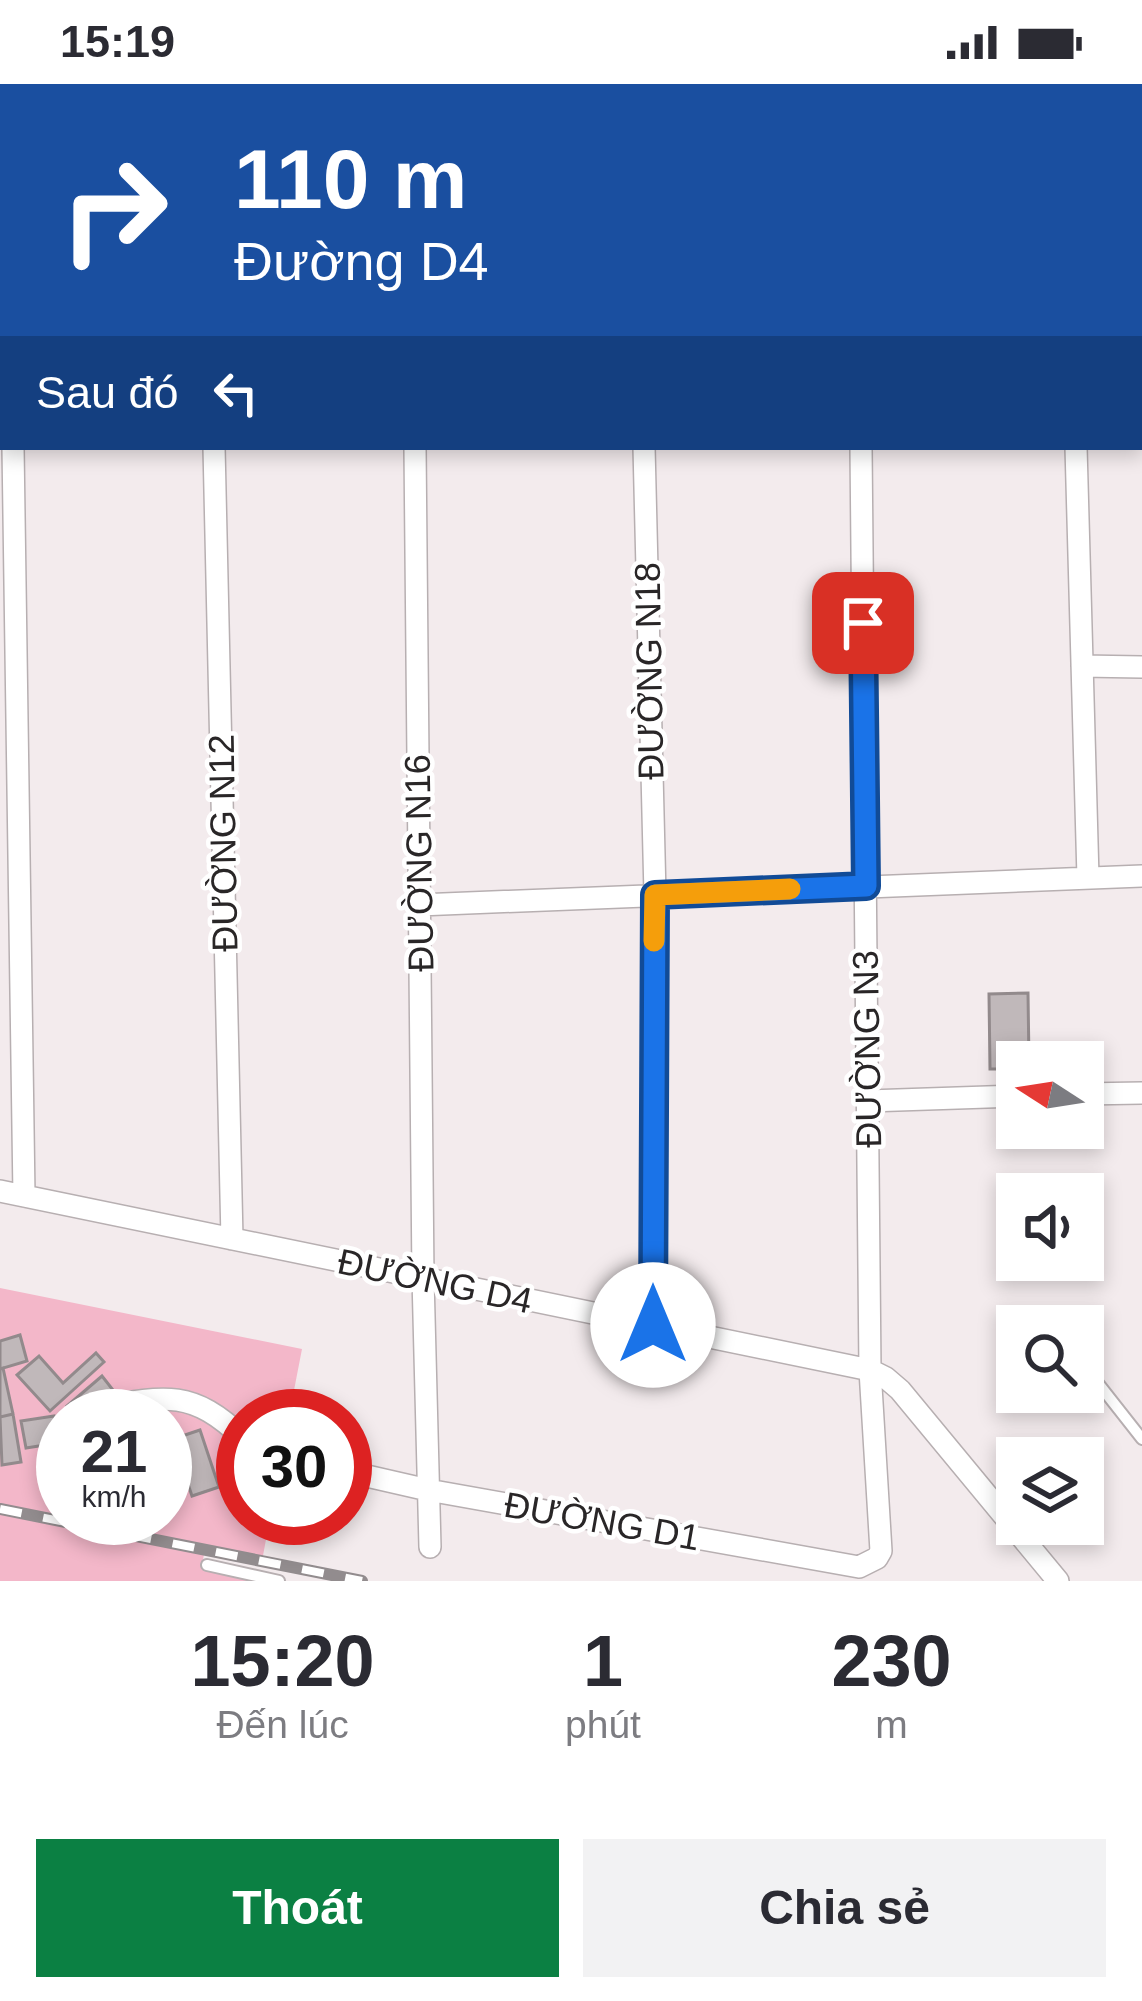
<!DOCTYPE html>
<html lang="vi">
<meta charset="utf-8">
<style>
body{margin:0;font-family:Arial,sans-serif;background:#f2f2f3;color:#2b2b33;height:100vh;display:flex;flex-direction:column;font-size:45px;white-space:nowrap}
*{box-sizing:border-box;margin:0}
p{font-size:39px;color:#7c7c81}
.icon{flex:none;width:66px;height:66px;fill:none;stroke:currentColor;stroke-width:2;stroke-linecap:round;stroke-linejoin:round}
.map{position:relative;height:1497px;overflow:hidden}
.side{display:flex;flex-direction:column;background:#fff;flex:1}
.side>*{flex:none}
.banner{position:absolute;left:0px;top:0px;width:1143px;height:366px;box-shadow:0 6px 18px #0003;background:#1a4fa0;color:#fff;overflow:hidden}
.needle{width:78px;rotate:282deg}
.buttons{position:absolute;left:996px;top:957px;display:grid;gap:24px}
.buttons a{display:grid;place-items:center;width:108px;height:108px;border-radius:0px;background:#fff;box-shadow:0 6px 18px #0003;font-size:60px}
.speed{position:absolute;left:36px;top:1305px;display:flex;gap:24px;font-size:60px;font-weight:700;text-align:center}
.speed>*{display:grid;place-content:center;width:156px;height:156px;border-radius:50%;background:#fff;box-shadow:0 6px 18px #0003;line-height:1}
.speed small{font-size:30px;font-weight:400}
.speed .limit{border:18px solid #d22;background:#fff;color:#111}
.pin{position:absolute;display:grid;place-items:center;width:102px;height:102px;color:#fff;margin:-51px;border-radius:24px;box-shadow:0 6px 18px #0006}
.me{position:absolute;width:132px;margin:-66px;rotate:0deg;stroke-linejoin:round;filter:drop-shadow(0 0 9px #0008)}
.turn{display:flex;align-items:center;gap:42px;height:252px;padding:0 36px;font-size:54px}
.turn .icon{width:156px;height:156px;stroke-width:2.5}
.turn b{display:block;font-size:84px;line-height:102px}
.then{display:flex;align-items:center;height:114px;padding:0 36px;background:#0003;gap:24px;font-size:45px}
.eta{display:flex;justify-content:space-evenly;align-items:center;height:204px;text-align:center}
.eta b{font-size:72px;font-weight:600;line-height:84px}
.action{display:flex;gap:24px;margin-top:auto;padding:24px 36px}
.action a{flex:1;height:138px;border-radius:0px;background:#0b8043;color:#fff;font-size:48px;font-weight:600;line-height:138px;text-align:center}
.action a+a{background:#f2f2f3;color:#2b2b33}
.status{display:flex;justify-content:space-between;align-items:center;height:84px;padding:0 60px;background:#fff;direction:ltr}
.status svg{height:33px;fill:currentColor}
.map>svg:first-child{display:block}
</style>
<div class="status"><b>15:19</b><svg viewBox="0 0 49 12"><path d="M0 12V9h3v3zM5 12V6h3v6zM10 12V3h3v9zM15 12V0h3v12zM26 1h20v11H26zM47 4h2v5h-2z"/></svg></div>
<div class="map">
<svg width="1142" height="1497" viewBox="0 0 1142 1497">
<rect width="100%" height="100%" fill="#f3ebed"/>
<path fill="#f3b7c9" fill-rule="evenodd" d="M 0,1204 L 302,1265 L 289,1332 L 243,1332 L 243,1434 L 270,1434 L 262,1477 L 0,1424 ZM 63,1332 L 165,1332 L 165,1434 L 63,1434 Z
M 0,1428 L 204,1470 L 202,1482 L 205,1487 L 253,1497 L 0,1497 Z"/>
<path fill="#c0b8ba" stroke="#928a8c" stroke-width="3" d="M 1028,909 L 1029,978 L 1017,978 L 1017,985 L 990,985 L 989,910 Z
M 20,1251 L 27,1277 L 0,1285 L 0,1257 Z
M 96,1269 L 104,1278 L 50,1327 L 17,1291 L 39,1272 L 63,1299 Z
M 3,1284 L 13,1330 L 0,1333 L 0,1285 Z
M 102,1292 L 113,1306 L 83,1332 L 75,1332 L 67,1322 Z
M 13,1330 L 21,1378 L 2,1381 L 0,1333 Z
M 54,1332 L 58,1359 L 26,1364 L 21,1337 Z
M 200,1346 L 219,1403 L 192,1412 L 173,1355 Z"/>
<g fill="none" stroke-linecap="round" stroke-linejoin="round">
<defs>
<path id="service" d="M 1083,1280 L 1142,1355
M 207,1481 L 279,1497"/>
<path id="minor" d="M 9,0 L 9,3
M 206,0 L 206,3
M 412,0 L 412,3
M 1140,239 L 1142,239
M 0,270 L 3,270
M 13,363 L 24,1112
M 214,363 L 232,1155
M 415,363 L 423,1194 L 430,1463
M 644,363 L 655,811 L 653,1241
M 1076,363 L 1088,794
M 1082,582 L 1142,583
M 419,821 L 1142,792
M 1083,1010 L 1142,1009
M 868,1017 L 1017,1012
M 0,1107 L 870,1286 L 886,1294 L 900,1306 L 1058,1497
M 101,1324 C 166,1311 193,1306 243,1354
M 345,1387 L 428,1406 L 859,1483 L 877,1474 L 881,1467 L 870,1286 L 861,363"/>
</defs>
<use href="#service" stroke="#b7afb1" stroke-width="14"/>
<use href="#minor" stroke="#b7afb1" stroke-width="24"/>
<use href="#service" stroke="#fff" stroke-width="10"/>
<use href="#minor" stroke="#fff" stroke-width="21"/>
<defs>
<path id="rail" d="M 0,1425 L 362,1497"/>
</defs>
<use href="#rail" stroke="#928c8e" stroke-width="12"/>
<use href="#rail" stroke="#fff" stroke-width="8" stroke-dasharray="22" stroke-linecap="butt"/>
</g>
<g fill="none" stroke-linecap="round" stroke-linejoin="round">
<defs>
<path id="route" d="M 653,1241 L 655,811 L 866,802 L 863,539"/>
</defs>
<use href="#route" stroke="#114b97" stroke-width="30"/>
<use href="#route" stroke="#1a73e8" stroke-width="21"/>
<path stroke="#f59e0b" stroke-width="21" d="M 654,857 L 655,811 L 790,805"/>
</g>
<g text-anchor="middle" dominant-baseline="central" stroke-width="9" stroke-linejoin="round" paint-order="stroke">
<g font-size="36" fill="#292627" stroke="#fff">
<text transform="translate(649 587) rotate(-91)">ĐƯỜNG N18</text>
<text transform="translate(223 759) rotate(-91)">ĐƯỜNG N12</text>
<text transform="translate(419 779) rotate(-91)">ĐƯỜNG N16</text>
<text transform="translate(867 965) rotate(-91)">ĐƯỜNG N3</text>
<text transform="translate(435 1197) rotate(12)">ĐƯỜNG D4</text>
<text transform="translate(602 1437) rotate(10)">ĐƯỜNG D1</text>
</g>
</g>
</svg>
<div class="buttons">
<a><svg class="needle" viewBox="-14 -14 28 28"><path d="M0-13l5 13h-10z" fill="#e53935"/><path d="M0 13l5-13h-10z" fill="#7c7c81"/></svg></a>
<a><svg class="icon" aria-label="sound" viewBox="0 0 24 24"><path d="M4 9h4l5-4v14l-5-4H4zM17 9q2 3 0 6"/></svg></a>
<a><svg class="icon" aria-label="search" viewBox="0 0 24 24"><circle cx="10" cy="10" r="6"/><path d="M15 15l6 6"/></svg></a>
<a><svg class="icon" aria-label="layers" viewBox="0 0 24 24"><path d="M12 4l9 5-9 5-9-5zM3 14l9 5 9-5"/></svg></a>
</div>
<div class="speed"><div>21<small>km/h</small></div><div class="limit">30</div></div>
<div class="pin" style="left:863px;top:539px;background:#d93025"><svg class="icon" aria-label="arrive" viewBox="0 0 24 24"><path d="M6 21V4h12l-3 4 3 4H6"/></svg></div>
<svg class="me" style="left:653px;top:1241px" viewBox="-20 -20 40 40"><circle r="19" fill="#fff"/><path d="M0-13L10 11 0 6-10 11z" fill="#1a73e8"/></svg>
<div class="banner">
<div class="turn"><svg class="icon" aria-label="right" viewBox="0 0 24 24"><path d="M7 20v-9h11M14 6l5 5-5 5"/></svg><div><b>110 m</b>Đường D4</div></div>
<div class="then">Sau đó<svg class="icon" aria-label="left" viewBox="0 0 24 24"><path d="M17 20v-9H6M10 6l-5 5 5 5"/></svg></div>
</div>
</div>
<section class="side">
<div class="eta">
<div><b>15:20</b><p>Đến lúc</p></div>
<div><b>1</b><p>phút</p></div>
<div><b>230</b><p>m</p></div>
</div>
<div class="action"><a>Thoát</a><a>Chia sẻ</a></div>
</section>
